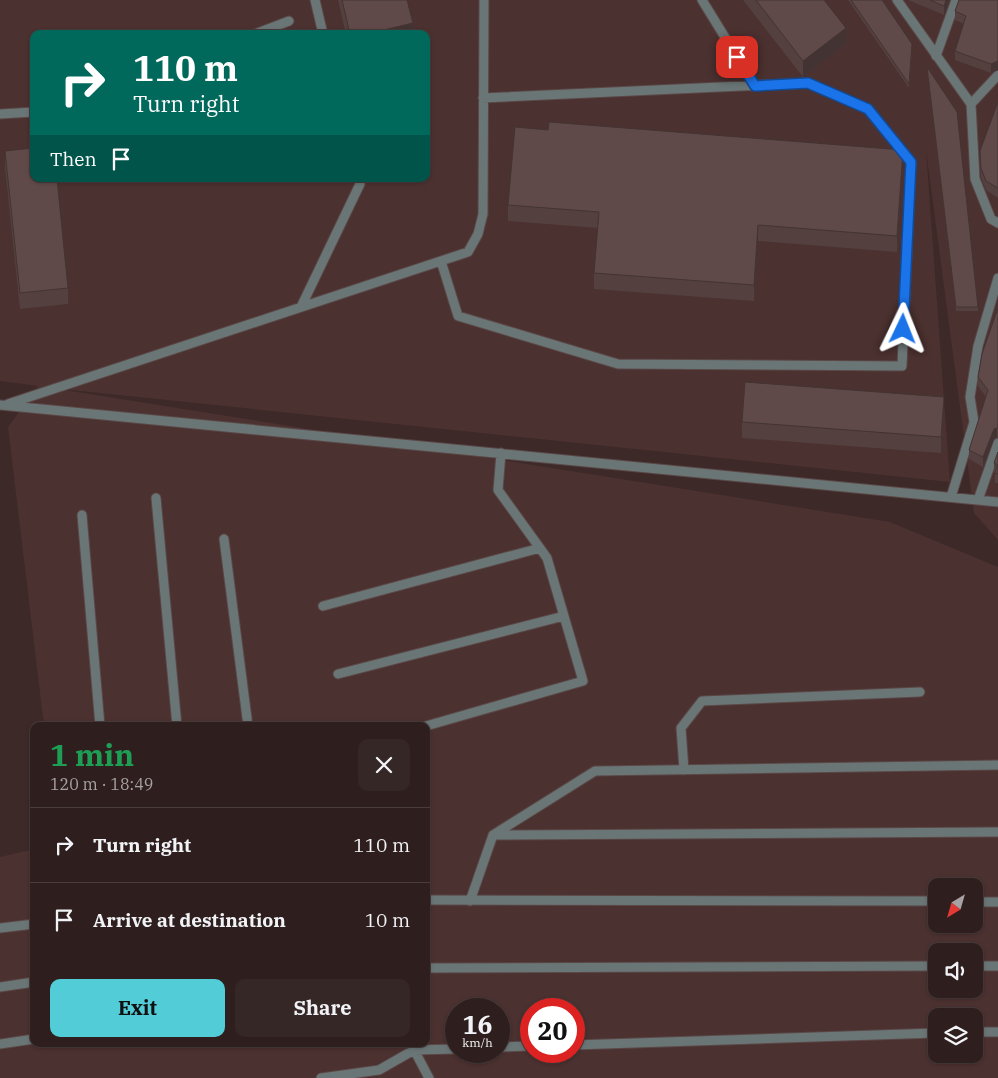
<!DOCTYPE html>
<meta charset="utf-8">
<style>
body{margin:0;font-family:"IBM Plex Serif",serif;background:#362727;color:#f1f3f6;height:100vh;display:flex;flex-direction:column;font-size:19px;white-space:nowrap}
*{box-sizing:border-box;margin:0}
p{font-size:16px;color:#a7a2a4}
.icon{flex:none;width:28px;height:28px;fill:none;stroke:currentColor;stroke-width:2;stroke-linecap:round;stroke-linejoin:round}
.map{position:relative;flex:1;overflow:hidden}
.panel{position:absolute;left:30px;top:722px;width:400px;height:325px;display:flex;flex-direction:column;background:#2e1f1e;border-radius:10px;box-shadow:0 1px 4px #0004,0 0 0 1px #493d3c}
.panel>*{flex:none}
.top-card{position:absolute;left:30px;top:30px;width:400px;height:152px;border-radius:10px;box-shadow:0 1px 4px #0004,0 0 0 1px #493d3c;background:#00695c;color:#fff;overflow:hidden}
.needle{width:32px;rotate:217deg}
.fabs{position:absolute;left:928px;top:878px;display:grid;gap:10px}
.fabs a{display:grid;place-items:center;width:55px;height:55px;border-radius:10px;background:#2e1f1e;box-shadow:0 1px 4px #0004,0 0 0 1px #493d3c;font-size:25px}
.speed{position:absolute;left:445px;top:998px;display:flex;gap:10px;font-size:25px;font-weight:700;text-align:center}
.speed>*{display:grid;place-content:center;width:65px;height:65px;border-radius:50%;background:#2e1f1e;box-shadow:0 1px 4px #0004,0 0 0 1px #493d3c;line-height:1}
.speed small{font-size:12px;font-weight:400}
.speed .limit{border:8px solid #d22;background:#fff;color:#111}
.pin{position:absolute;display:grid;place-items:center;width:42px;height:42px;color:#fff;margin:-21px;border-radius:10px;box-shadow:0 2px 8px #0006}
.me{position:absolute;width:55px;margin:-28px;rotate:2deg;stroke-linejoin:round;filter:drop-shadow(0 0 4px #0008)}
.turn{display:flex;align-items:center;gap:18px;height:105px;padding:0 20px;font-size:22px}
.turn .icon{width:65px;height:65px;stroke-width:2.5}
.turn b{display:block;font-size:35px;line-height:42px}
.then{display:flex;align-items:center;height:48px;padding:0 20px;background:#0003;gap:10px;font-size:19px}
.round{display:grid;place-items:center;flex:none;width:52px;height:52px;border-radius:10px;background:#362727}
.overview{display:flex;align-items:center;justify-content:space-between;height:85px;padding:0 20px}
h1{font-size:30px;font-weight:800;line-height:38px;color:#1e9e55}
.primary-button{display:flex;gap:10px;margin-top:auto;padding:10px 20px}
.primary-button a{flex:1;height:58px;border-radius:10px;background:#52ccd6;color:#111;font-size:20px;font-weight:800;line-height:58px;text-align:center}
.primary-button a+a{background:#362727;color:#f1f3f6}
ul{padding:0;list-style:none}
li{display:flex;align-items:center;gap:15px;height:75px;padding:0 20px;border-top:1px solid #493d3c}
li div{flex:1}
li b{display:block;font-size:19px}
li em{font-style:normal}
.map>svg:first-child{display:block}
</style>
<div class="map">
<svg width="998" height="1078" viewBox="0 0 998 1078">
<rect width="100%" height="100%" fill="#3d2928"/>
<path fill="#4b3130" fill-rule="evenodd" d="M 0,0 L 998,0 L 998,540 L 974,513 L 926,150 L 950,482 L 52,388 L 890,522 L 998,567 L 998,1078 L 0,1078 L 0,857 L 34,849 L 34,1044 L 426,1044 L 426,726 L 44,726 L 8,427 L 38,386 L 0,381 ZM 34,34 L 426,34 L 426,179 L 34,179 ZM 936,886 L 974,886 L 974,924 L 936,924 ZM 936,951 L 974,951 L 974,989 L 936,989 ZM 456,1009 L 499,1009 L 499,1051 L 456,1051 ZM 531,1009 L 574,1009 L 574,1051 L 531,1051 ZM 936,1016 L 974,1016 L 974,1054 L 936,1054 Z"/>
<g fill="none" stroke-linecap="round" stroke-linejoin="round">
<defs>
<path id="lane" d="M 315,0 L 323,34
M 702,0 L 755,86
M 897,0 L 971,104 L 975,179 L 991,219 L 998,223
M 255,34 L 289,21
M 936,56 L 956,0
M 971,104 L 998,75
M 0,114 L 34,112
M 441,261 L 458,316 L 618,364 L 902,366 L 911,162 L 868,109 L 808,83 L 483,98
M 301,307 L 360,184 L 359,179
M 8,404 L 468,252 L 478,234 L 483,214 L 484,0
M 0,405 L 998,502
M 951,497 L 974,422 L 970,397 L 978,346 L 998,278
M 156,498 L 177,726
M 978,500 L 998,443
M 82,515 L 100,726
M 224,539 L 248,726
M 323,606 L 540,548
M 338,674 L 564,616
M 426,726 L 583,681 L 547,558 L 498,490 L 501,453
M 684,770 L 681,728 L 702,701 L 920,692
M 493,835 L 595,771 L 998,765
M 426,900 L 936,901
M 470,901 L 493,835 L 998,832
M 974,902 L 998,902
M 0,928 L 34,924
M 974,966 L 998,966
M 426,968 L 936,966
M 0,987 L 34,982
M 974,1032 L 998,1032
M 0,1044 L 34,1039
M 411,1044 L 429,1078
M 574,1045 L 936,1033
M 499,1047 L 531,1046
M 321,1078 L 379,1070 L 414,1050 L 456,1049"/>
</defs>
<use href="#lane" stroke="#5a4746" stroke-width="11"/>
<use href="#lane" stroke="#6a7576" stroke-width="9"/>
</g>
<path fill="#53403f" d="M 338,0 L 407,0 L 413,34 L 346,34 Z
M 743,0 L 824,0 L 846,44 L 803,77 Z
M 848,0 L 882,0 L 912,49 L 909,88 Z
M 908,0 L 950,0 L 944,15 Z
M 998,0 L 998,70 L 991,73 L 955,60 L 955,51 L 964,24 L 955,20 L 955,11 Z
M 927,67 L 978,307 L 978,311 L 956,311 Z
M 998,102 L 998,198 L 986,190 L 981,178 L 980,161 L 980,151 Z
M 5,151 L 68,288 L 68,304 L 20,309 L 5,168 Z
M 903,166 L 897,252 L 758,241 L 754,301 L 594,289 L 594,273 L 598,228 L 508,221 L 508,205 Z
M 998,308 L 998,437 L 994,439 L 983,467 L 969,459 L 969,450 L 986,397 L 978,386 L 978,377 Z
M 944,413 L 941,453 L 742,438 L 742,422 Z
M 998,452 L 998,483 L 995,483 L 995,473 L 994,472 L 994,463 Z"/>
<path fill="#433433" d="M 946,0 L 950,0 L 944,15 L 944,6 Z
M 413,23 L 413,34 L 367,34 Z
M 846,28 L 846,44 L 803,77 L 803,61 Z
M 998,61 L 998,70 L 991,73 L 991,64 Z
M 903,150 L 903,166 L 897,252 L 897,236 Z
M 758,225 L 758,241 L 754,301 L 754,285 Z
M 944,397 L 944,413 L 941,453 L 941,437 Z
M 997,427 L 997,437 L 994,439 L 983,467 L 983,457 L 994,429 Z"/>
<path fill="#604a49" stroke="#433433" d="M 342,0 L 407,0 L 413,23 L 367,34 L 350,34 Z
M 756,0 L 824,0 L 846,28 L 803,61 Z
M 851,0 L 882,0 L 912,44 L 909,84 Z
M 930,0 L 946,0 L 944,6 Z
M 959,0 L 998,0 L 998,61 L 991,64 L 955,51 L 966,16 L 955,11 Z
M 927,67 L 957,112 L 978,307 L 956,307 Z
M 998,102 L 998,188 L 986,181 L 981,168 L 980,151 Z
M 549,122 L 903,150 L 897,236 L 758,225 L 754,285 L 594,273 L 599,212 L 508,205 L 515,127 L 548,130 Z
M 34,148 L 34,179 L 57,179 L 68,288 L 20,293 L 5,151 Z
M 998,308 L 998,428 L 994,429 L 983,457 L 969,450 L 988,390 L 978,377 L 982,354 Z
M 745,382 L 944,397 L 941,437 L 742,422 Z
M 998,452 L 998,465 L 994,463 Z
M 998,465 L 998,474 L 995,473 Z"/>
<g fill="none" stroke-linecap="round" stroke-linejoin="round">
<defs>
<path id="route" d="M 737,57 L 755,86 L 808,83 L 868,109 L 911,162 L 903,329"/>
</defs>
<use href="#route" stroke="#114b97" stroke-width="12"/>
<use href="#route" stroke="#1a73e8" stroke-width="9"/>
</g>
</svg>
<div class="fabs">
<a><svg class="needle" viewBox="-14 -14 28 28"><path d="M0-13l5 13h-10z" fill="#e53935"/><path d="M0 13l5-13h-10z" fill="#a7a2a4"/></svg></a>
<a><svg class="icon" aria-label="sound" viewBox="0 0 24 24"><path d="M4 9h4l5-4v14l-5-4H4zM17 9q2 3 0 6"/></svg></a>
<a><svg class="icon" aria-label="layers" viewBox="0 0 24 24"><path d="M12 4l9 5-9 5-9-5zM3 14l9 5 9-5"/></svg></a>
</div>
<div class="speed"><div>16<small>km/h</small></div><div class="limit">20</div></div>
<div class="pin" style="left:737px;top:57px;background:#d93025"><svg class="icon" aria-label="arrive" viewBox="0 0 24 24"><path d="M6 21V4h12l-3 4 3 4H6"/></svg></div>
<svg class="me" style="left:903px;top:329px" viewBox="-20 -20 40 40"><path d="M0-17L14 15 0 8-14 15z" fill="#1a73e8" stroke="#fff" stroke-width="4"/></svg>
<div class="top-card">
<div class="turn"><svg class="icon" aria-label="right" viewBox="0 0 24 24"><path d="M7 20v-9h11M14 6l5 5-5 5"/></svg><div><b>110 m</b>Turn right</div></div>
<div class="then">Then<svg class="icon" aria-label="arrive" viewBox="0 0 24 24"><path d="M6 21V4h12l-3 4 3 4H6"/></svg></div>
</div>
<section class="panel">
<div class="overview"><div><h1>1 min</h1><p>120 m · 18:49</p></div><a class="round"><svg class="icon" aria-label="close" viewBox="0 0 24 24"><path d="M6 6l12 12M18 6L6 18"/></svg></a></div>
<ul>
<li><svg class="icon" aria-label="right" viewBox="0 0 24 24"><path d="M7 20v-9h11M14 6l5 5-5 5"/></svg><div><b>Turn right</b></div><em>110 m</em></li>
<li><svg class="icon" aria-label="arrive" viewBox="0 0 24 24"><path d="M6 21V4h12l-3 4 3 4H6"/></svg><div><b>Arrive at destination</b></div><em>10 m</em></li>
</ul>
<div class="primary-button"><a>Exit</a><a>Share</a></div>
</section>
</div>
